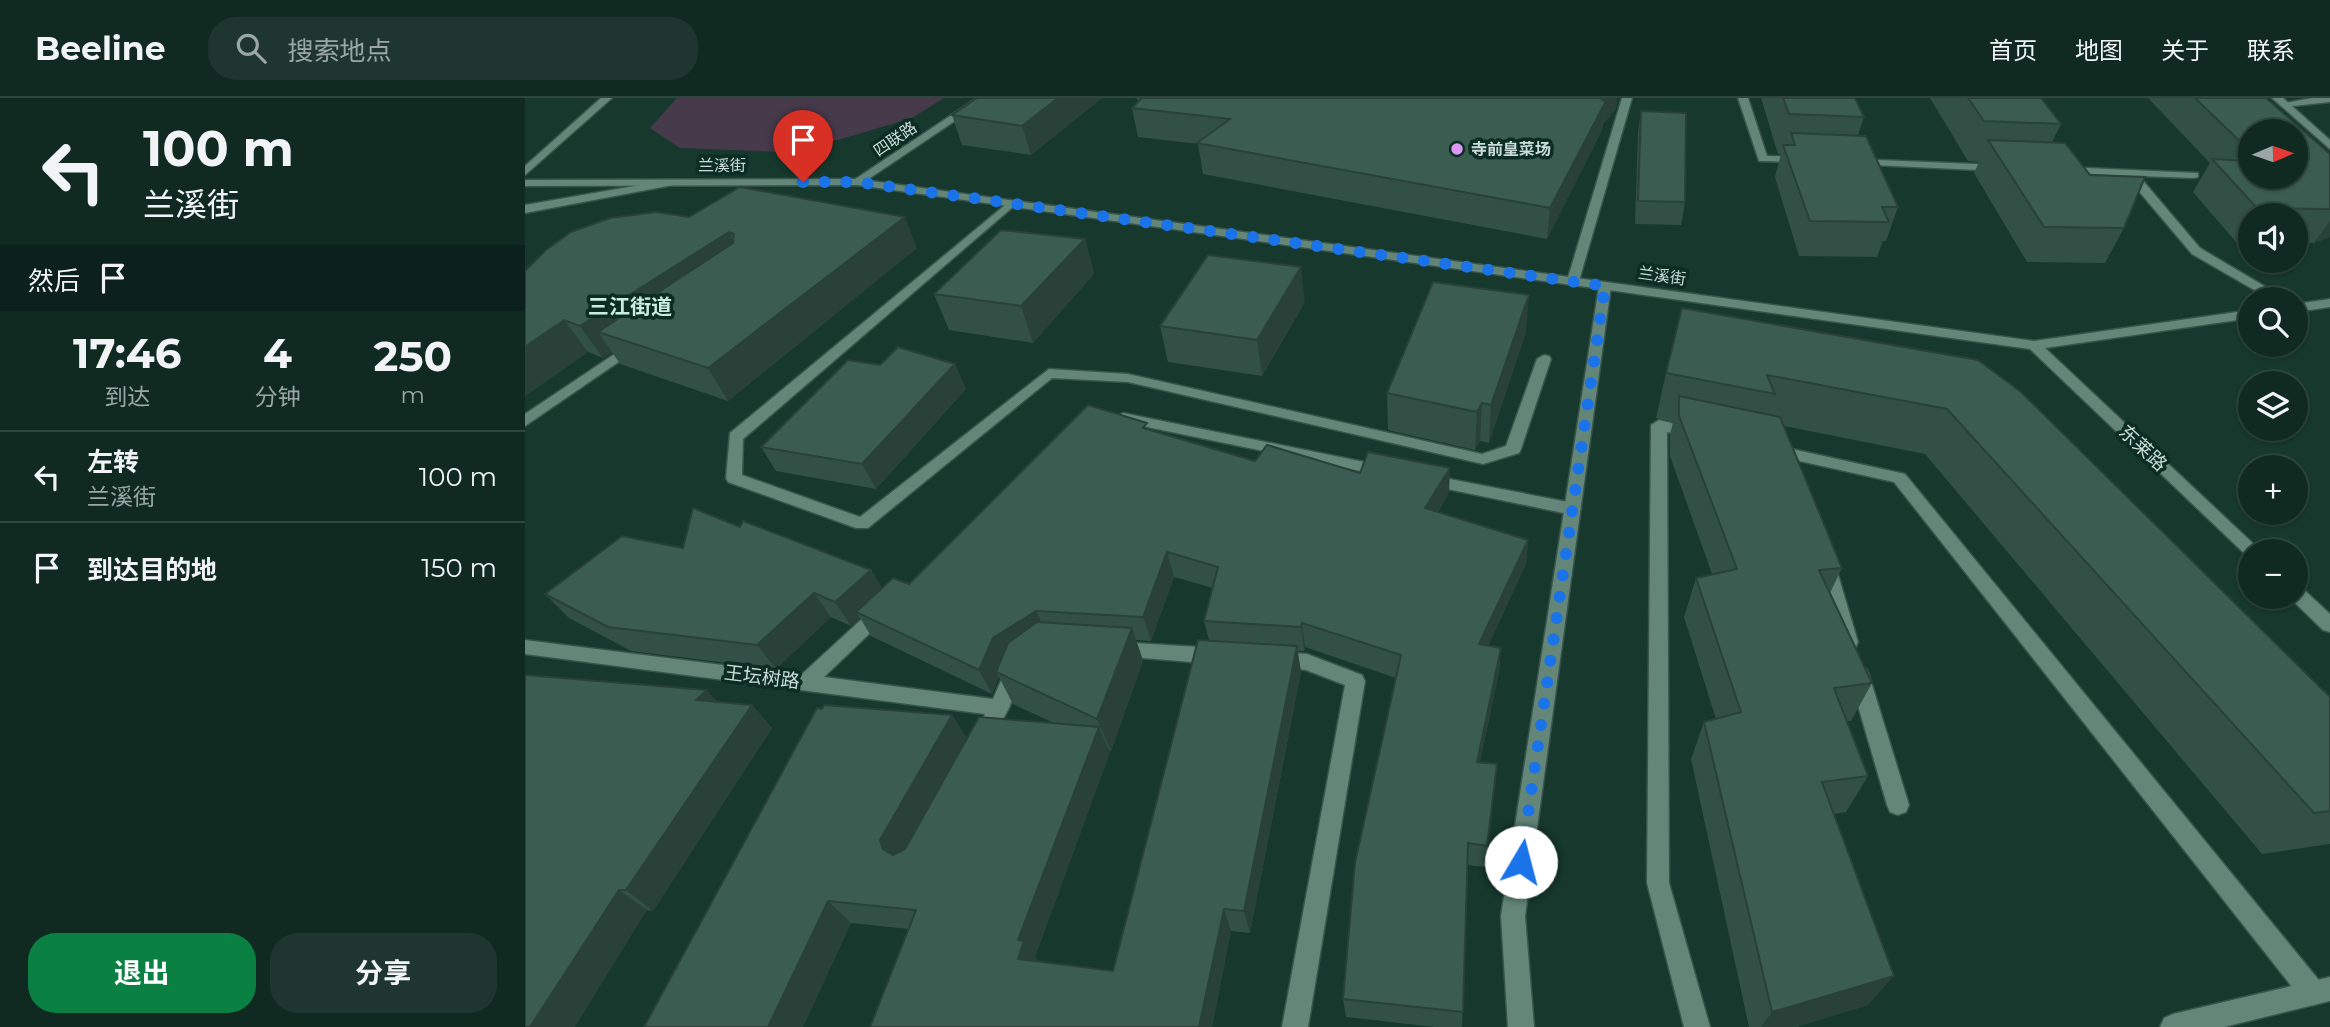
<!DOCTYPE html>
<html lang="zh">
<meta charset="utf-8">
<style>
body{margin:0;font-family:Montserrat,"Noto Sans SC",sans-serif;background:#1e362f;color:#f1f3f6;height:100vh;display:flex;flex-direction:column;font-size:26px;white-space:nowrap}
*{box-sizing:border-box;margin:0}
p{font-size:23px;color:#9ca7a5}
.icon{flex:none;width:38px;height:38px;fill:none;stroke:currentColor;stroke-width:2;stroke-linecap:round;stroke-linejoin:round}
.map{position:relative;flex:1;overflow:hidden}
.drawer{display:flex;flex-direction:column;background:#102a22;width:525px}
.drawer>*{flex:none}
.guide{background:#102a22;color:#f1f3f6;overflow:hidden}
.needle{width:46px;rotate:88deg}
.fabs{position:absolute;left:1713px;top:21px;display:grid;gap:14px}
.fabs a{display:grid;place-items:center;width:70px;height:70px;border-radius:50%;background:#102a22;box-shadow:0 2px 5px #0004,0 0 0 2px #304640;font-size:35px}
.pin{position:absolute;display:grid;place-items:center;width:60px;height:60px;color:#fff;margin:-72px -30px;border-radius:50% 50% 50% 0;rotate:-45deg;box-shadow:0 0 7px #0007}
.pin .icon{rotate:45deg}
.me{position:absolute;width:77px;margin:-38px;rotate:8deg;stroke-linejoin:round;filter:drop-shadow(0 0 5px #0008)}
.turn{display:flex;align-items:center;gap:24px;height:147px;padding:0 28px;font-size:32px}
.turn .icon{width:91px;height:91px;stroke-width:2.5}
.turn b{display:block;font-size:49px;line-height:60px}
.then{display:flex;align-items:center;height:66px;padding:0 28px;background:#0003;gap:14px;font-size:26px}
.eta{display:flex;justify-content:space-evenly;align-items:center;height:119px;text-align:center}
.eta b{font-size:42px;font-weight:700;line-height:49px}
.button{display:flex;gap:14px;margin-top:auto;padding:14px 28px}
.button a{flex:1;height:80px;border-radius:28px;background:#0b8043;color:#fff;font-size:28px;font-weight:700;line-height:80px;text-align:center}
.button a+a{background:#1e362f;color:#f1f3f6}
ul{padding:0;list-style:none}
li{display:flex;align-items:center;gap:21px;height:91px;padding:0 28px;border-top:2px solid #304640}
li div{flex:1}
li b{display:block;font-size:26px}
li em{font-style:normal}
header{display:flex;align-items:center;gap:42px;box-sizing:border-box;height:98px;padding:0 35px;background:#102a22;border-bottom:2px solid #304640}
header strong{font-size:33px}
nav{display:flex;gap:38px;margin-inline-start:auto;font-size:24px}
.search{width:490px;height:63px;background:#1e362f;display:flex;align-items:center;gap:18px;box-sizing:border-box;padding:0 24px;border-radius:28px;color:#9ca7a5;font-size:26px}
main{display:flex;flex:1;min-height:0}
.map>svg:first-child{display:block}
</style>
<header>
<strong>Beeline</strong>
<div class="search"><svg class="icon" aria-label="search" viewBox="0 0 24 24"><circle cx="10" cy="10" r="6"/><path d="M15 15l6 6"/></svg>搜索地点</div>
<nav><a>首页</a><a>地图</a><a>关于</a><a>联系</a></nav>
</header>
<main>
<section class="drawer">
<div class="guide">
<div class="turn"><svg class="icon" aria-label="left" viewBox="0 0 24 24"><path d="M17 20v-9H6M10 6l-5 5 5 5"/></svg><div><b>100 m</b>兰溪街</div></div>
<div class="then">然后<svg class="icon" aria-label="arrive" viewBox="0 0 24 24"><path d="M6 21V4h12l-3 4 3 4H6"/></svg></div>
</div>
<div class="eta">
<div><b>17:46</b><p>到达</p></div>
<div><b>4</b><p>分钟</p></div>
<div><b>250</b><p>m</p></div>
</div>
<ul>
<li><svg class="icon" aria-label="left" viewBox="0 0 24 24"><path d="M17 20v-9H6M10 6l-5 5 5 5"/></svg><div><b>左转</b><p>兰溪街</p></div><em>100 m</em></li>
<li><svg class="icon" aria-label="arrive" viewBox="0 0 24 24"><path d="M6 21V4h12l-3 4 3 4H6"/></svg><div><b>到达目的地</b></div><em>150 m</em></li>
</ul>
<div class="button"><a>退出</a><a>分享</a></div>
</section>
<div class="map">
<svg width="1805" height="929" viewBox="0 0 1805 929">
<rect width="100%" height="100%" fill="#16382d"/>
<path fill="#473b4b" d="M 152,0 L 419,0 L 387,20 L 309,43 L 257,54 L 155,50 L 125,30 Z"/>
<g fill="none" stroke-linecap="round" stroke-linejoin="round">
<defs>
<path id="service" d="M 76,0 L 87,0 L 0,77 L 0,68 Z
M 1097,0 L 1107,0 L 1054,183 L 1053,186 L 1043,186 L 1042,183 Z
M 1213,0 L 1223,0 L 1242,58 L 1278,59 L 1282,60 L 1282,64 L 1234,63 Z
M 1787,0 L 1805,0 L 1805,4 L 1759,9 L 1754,6 Z
M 1330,61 L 1474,67 L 1480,70 L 1474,73 L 1326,66 L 1325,64 Z
M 1540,69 L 1673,75 L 1673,79 L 1669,80 L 1614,78 L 1675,150 L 1761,201 L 1745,201 L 1667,156 L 1601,78 L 1536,74 L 1534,72 Z
M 485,103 L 489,104 L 489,108 L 218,341 L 217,377 L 335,419 L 524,271 L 603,276 L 957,356 L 981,348 L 1012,261 L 1019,257 L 1024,258 L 1026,261 L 996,351 L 994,355 L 958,366 L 603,284 L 527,280 L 343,430 L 331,430 L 203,384 L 201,380 L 205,335 Z
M 109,243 L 114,244 L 114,250 L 0,328 L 0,316 Z
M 598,315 L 859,368 L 867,373 L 859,378 L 593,323 L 590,320 Z
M 1134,322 L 1175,332 L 1178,335 L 1170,340 L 1142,334 L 1144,785 L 1185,929 L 1159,929 L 1122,785 L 1126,327 Z
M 1249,347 L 1380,376 L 1797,886 L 1800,895 L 1797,904 L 1788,907 L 1779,904 L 1369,384 L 1243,356 L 1241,352 Z
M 904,377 L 1048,405 L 1056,411 L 1048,417 L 898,386 L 896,382 L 898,378 Z
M 1302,464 L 1311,470 L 1333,544 L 1331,549 L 1317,549 L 1315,544 L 1293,470 Z
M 358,505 L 364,507 L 367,512 L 364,517 L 299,579 L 468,601 L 483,566 L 490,563 L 497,566 L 500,571 L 484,610 L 464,646 L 457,649 L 450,646 L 447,640 L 460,616 L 0,556 L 0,542 L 276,577 L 352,507 Z
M 593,544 L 691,550 L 698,553 L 701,558 L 698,563 L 691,566 L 593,558 L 586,556 L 584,551 L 586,546 Z
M 750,554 L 782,556 L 837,577 L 840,583 L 783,929 L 757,929 L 820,587 L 781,572 L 743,567 L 740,562 L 743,557 Z
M 1334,569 L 1341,571 L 1344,577 L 1384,707 L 1381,714 L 1373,717 L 1365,714 L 1362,707 L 1324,577 L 1327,571 Z"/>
<path id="minor" d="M 452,0 L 464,0 L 336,86 L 326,84 Z
M 1747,0 L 1758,0 L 1805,42 L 1805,51 Z
M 1080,184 L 1086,188 L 1000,818 L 1009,929 L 983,929 L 976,818 L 1074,188 Z
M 1805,879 L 1805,903 L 1699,929 L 1635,929 L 1639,920 L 1648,916 Z"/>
<path id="tertiary" d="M 332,81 L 1509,243 L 1726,212 L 1726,220 L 1520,250 L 1736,453 L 1726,453 L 1726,459 L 1721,457 L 1505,251 L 332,87 L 0,88 L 0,82 Z
M 1805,201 L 1805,209 L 1771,214 L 1771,206 Z
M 1771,488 L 1777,490 L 1805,516 L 1805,534 L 1798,532 L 1765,500 L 1771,499 Z"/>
<path id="secondary" d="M 144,82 L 148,83 L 148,87 L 0,115 L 0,107 Z"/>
</defs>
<use href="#service" stroke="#39544b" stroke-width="3"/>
<use href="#minor" stroke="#39544b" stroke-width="3"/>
<use href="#tertiary" stroke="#39544b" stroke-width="3"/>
<use href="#secondary" stroke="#39544b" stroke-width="3"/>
<use href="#service" fill="#638679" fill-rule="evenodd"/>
<use href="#minor" fill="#638679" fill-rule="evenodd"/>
<use href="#tertiary" fill="#638679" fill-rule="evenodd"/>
<use href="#secondary" fill="#638679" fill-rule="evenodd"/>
</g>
<path fill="#335046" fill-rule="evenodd" d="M 452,0 L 577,0 L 506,57 L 437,47 L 427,17 Z
M 611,0 L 1092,0 L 1091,11 L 1078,26 L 1077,32 L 1022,141 L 678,76 L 673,46 L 613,39 L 607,10 L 614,3 Z
M 1236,0 L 1330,0 L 1339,19 L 1333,37 L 1373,109 L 1361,143 L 1358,143 L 1352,159 L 1274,158 L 1250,79 L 1256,56 L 1253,56 Z
M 1405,0 L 1516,0 L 1536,26 L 1527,44 L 1599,130 L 1580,165 L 1502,164 L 1449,75 L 1454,64 L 1443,63 Z
M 1623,0 L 1741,0 L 1805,56 L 1805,139 L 1789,145 L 1771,145 L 1771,117 L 1726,117 L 1726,144 L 1711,144 L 1668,94 L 1685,65 ZM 1726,33 L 1771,79 L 1726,79 Z
M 1116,13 L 1160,104 L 1156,127 L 1110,126 L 1113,34 Z
M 164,119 L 392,150 L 203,303 L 95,266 L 87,254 L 78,260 L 63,254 L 0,298 L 0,173 Z
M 560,141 L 569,176 L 508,245 L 424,232 L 409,196 Z
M 780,204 L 737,278 L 643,264 L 635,228 Z
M 1001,234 L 964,345 L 955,343 L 950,352 L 863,332 L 862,295 Z
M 1453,262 L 1805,599 L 1805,746 L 1737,756 L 1400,356 L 1259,328 L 1317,470 L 1305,495 L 1347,585 L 1326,623 L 1322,623 L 1343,678 L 1321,714 L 1309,716 L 1343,907 L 1271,929 L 1224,929 L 1166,661 L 1179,624 L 1191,621 L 1159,519 L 1171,480 L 1187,476 L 1145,358 L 1145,337 L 1148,324 L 1131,320 L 1141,275 Z
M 430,266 L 441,291 L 351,391 L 251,373 L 236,349 L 355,267 Z
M 624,331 L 730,363 L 835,375 L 924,394 L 913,414 L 1003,442 L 1001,466 L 963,548 L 976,550 L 974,574 L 955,664 L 972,666 L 960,769 L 943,767 L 937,929 L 910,929 L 821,919 L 818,901 L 871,580 L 780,549 L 779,553 L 772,553 L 776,574 L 725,835 L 706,833 L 687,929 L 345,929 L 384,831 L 326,825 L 278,929 L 119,929 L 427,617 L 442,641 L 529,625 L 488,606 L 474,579 L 467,596 L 346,538 L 335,520 L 326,528 L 306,519 L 251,571 L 106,553 L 44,520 L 20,496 L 158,450 L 215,429 L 346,472 L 357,490 L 384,486 ZM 649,479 L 688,490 L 679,523 L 684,542 L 588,873 L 514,864 L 510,859 L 585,654 L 584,652 L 586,653 L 618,563 L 611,542 L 626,543 Z
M 193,604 L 227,607 L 247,630 L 128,813 L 122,812 L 0,929 Z"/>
<path fill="#294139" d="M 533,0 L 577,0 L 506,57 L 497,28 Z
M 1079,0 L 1092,0 L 1091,11 L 1078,26 L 1077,32 L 1022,141 L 1025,110 Z
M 380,119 L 392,150 L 203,303 L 183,270 Z
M 1805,123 L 1805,139 L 1789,145 Z
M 204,134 L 221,164 L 73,234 L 87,254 L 78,260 L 55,228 Z
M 560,141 L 569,176 L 508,245 L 496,208 Z
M 776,169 L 780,204 L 737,278 L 732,242 Z
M 1004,197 L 1001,234 L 964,345 L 966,307 Z
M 39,222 L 63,254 L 0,298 L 0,249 Z
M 430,266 L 441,291 L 351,391 L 337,366 Z
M 957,305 L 955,343 L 950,352 L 952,314 Z
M 925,370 L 924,394 L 900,435 L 900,410 Z
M 1003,442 L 1001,466 L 953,570 L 954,546 Z
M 642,454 L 649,479 L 626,543 L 618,519 Z
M 346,472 L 361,496 L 331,514 L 335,520 L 326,528 L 310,504 Z
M 289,495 L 306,519 L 251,571 L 232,547 Z
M 511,513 L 522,537 L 471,574 L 474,579 L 467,596 L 454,572 L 468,540 Z
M 777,525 L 780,549 L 779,553 L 776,529 Z
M 607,530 L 618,563 L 586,653 L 572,621 Z
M 772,548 L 776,574 L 725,835 L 719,813 Z
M 976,550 L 974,574 L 950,687 L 952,664 Z
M 182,592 L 203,616 L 171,602 Z
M 227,607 L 247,630 L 128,813 L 101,792 Z
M 427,617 L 442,642 L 375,765 L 358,751 L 355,742 Z
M 574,629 L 585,654 L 510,859 L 514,864 L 493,861 L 493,842 Z
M 972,666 L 970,689 L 960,769 L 962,748 Z
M 94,792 L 122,812 L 50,929 L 5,929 Z
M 303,803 L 326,825 L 278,929 L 243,929 Z
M 699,811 L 706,833 L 687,929 L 674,929 Z
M 1369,878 L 1343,907 L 1271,929 L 1236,929 L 1247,914 Z"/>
<path fill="#3b5d51" stroke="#294139" stroke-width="2" d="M 452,0 L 533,0 L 497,28 L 427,17 Z
M 617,0 L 1079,0 L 1077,2 L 1081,3 L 1025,110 L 672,45 L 705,21 L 607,10 Z
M 1258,0 L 1330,0 L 1339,19 L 1264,16 Z
M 1443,0 L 1516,0 L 1536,26 L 1459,23 Z
M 1670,0 L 1741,0 L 1805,56 L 1805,111 L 1732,110 L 1687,61 L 1726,63 L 1726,79 L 1771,79 L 1771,33 L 1726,33 L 1726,54 Z
M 1116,13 L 1161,15 L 1160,104 L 1113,103 Z
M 1266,35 L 1341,38 L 1373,109 L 1357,109 L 1364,124 L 1285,123 L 1258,47 L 1270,47 Z
M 1463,42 L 1540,45 L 1565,77 L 1620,79 L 1599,130 L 1519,129 Z
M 215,89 L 380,119 L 183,270 L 73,234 L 208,145 L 209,136 L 204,134 L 55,228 L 39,222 L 0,249 L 0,173 L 21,152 L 46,134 L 85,120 L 131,114 L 164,119 Z
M 476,132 L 560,141 L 496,208 L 409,196 Z
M 683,157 L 776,169 L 732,242 L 635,228 Z
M 908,184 L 1004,197 L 966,307 L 957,305 L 952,314 L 862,295 Z
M 1157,210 L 1453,262 L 1496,294 L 1805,599 L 1805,713 L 1789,715 L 1422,311 L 1242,277 L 1250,296 L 1141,275 Z
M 373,249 L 430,266 L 337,366 L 236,349 L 323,262 L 355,267 Z
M 1154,298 L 1255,319 L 1317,470 L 1294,472 L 1347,585 L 1309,590 L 1343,678 L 1297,684 L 1369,878 L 1247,914 L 1179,624 L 1216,614 L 1171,480 L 1212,471 L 1154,318 Z
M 563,307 L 622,325 L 618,330 L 730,363 L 742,347 L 835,375 L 843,354 L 925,370 L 900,410 L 1003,442 L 954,546 L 976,550 L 952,664 L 972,666 L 962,748 L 943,745 L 938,914 L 818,901 L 830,765 L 876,557 L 777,525 L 776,529 L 679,523 L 693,469 L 642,454 L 618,519 L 511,513 L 468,540 L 454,572 L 331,514 L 368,480 L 384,486 Z
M 168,410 L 215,429 L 218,423 L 346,472 L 310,504 L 289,495 L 232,547 L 83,529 L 20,496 L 97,438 L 158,450 Z
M 512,524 L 607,530 L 572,621 L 471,574 L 483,545 Z
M 673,542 L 772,548 L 719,813 L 699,811 L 674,929 L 345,929 L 391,812 L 303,803 L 243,929 L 119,929 L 292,610 L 297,611 L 299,607 L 427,617 L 355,742 L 358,751 L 368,757 L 380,751 L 454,619 L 574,629 L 493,842 L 499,843 L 493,861 L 588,873 Z
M 0,577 L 182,592 L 171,602 L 227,607 L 101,792 L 94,792 L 5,929 L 0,929 Z"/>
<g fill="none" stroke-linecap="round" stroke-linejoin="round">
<path stroke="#1a73e8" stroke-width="12" stroke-dasharray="0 21.6" d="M 278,84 L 332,84 L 1080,188 L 996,764"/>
</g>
<circle fill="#dc99f4" stroke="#0b2d23" stroke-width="2.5" cx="932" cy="51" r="7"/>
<g text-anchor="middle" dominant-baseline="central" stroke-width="7" stroke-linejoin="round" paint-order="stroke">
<g font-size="16" fill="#cadcd5" stroke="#0b2d23">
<text transform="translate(370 41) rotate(-34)">四联路</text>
<text x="197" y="67">兰溪街</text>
<text transform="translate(1137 178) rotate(8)">兰溪街</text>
</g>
<g font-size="16" font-weight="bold" fill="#cadcd5" stroke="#0b2d23" text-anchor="start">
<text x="946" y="51">寺前皇菜场</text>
</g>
<g font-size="19" fill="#cadcd5" stroke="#0b2d23">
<text transform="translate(1618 350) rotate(43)">东莱路</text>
<text transform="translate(237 579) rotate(7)">王坛树路</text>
</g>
<g font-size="21" font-weight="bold" fill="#c8eedf" stroke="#0b2d23">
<text x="105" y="208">三江街道</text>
</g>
</g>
</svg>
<div class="fabs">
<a><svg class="needle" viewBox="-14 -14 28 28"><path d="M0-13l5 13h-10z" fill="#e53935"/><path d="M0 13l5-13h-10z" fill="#9ca7a5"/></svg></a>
<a><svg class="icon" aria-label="sound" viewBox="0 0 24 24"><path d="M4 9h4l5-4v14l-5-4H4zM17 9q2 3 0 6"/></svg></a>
<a><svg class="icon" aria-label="search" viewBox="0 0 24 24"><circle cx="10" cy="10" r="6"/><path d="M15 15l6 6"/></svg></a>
<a><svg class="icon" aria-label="layers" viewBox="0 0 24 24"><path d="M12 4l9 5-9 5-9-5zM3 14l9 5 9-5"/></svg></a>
<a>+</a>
<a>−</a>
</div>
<div class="pin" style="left:278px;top:84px;background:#d93025"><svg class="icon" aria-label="arrive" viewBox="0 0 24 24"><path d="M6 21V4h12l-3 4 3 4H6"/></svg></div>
<svg class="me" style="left:996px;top:764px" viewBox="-20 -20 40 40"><circle r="19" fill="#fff"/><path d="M0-13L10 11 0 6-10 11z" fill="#1a73e8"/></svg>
</div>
</main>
